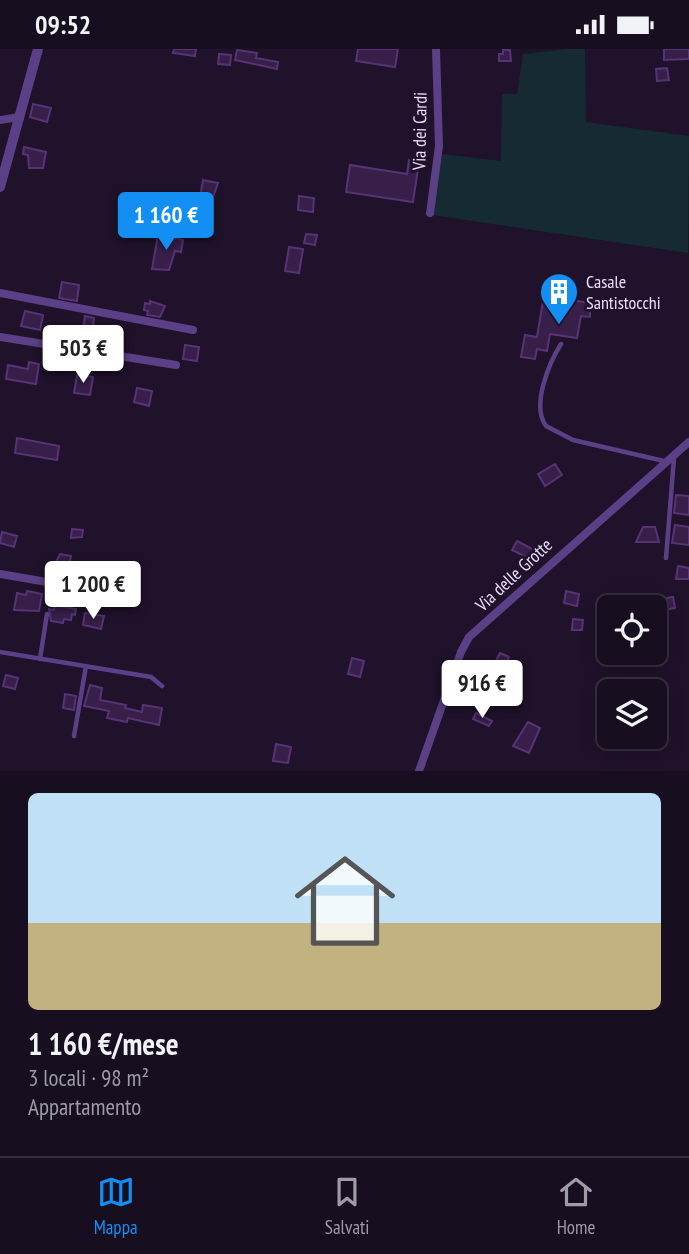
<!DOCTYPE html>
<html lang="it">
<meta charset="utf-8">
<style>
body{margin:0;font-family:"PT Sans Narrow",sans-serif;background:#241c2d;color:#f1f3f6;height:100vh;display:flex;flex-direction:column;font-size:26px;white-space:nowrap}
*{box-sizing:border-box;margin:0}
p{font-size:23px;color:#9e9ca5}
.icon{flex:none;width:38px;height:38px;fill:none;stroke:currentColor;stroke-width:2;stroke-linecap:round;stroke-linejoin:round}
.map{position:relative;height:722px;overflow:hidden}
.sheet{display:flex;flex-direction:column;background:#170e20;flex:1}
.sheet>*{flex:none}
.fabs{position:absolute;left:597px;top:546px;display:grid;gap:14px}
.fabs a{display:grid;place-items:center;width:70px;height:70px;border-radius:10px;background:#170e20;box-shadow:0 4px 18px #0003,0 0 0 2px #362e3e;font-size:35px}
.price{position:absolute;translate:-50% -60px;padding:0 16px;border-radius:7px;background:#fff;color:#222;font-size:23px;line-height:46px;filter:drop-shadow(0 2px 4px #0008)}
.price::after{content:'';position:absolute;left:50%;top:42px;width:21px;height:16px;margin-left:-10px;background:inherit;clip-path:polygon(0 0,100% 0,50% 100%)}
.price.current{background:#138ff4;color:#fff}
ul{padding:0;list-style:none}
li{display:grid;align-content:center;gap:14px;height:371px;padding:0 28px}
li span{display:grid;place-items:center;height:217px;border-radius:10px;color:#555}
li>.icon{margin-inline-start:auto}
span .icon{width:126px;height:126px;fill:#fffc;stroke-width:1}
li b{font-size:30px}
.status{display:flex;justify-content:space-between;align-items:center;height:49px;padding:0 35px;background:#170e20;direction:ltr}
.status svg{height:19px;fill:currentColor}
.menu{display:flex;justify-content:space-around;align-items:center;height:98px;border-top:2px solid #362e3e;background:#170e20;font-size:19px;color:#9e9ca5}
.menu a{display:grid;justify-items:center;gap:4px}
.menu .current{color:#138ff4}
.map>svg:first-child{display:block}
.green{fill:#162a34}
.building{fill:#371f4a;stroke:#573375;stroke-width:2}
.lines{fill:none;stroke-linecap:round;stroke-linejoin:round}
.service{stroke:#5b4087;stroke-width:4.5}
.minor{stroke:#5b4087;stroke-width:8}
.tertiary{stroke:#5b4087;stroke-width:10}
.labels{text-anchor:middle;stroke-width:6;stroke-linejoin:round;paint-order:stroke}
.street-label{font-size:18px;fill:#ecddfd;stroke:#1f122a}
.poi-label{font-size:18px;fill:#ecddfd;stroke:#1f122a;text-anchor:start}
</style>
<div class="status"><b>09:52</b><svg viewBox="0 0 49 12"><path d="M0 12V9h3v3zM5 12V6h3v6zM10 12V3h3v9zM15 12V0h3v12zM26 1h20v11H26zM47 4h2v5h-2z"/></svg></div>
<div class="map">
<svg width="689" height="722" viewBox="0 0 689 722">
<rect width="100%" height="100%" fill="#1f122a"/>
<path class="green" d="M567 0H585L586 73 689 87 688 204 432 166 442 105 501 112 502 45H517L523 5Z"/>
<path class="building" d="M174 0H196L195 7 173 4Z
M358 0H398L395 18 356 12Z
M664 0H689V10L664 11Z
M237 1 257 4 256 9 278 13 277 20 235 11Z
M503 1H510L511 12H499V5H503Z
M219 5 231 6 230 16 218 15Z
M667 19 669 31 657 32 656 20Z
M33 55 51 59 47 73 30 68Z
M24 98 46 103 43 119H29L28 106 23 105Z
M409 111 419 113 413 153 346 143 350 116 407 125Z
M203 131 218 134 212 151 200 148Z
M299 147 314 149 313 163 298 161Z
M306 185 317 186 315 196 304 194Z
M158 186 183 191 181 203 175 202 169 221 152 220Z
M289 198 303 200 299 224 285 222Z
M62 233 79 236 77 252 59 249Z
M544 246 558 248 556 261 569 263 571 251 590 254V268L581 267 577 289 550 285 547 302 537 300 535 310 521 308 525 286 537 288Z
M150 252 165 257 160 268 147 266 148 262 144 261 145 254 150 255Z
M25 262 43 266 40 281 21 277Z
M85 267 94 269 92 288 82 287Z
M185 296 199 298 197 312 183 310Z
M29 313 39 315 36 335 6 330 8 316 28 320Z
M77 326 93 328 90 346 74 344Z
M137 339 152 342 149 357 134 353Z
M17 389 59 397 57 411 15 404Z
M555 415 562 426 545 437 538 425Z
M676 446 689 447V466L674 464Z
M675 476 689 478V496L672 494Z
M643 478H655L659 493H636Z
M72 480 83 481 82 488 71 489Z
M2 483 17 487 14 498 0 494Z
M517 492 534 501 530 510 512 501Z
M60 505 71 507 68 522 53 519Z
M678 517 689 519V530H676Z
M27 542 42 545 39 562 14 561 17 544 26 546Z
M566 542 579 545 577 557 564 554Z
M673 548 675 559 654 563V558H633V555Z
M55 556 76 560 75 566 72 565 71 571 64 570 63 574 51 572 49 560 54 561Z
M85 564 104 567 101 580 83 576Z
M573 570 583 571 582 581H572Z
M500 604 509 608 499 634 487 629Z
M352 609 364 612 360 628 348 625Z
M6 626 18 629 15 640 3 637Z
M90 636 102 639 100 651 126 656 125 659 142 663 143 656 162 659 159 676 128 669 127 673 107 669 109 662 84 657Z
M65 645 76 647 74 661 63 659Z
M476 664 492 672 489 677 473 670Z
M528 673 540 679 529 704 513 697Z
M276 695 291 698 288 714 273 712Z"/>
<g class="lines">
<path class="service" d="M561 295C549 314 531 357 546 377L573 391 664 412
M666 509 674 409
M0 603 151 628 162 637
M40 610 47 565
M74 687 86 617"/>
<path class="minor" d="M0 71 20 68
M430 164 439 97 436 0
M0 244 193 281
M0 288 176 316
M0 525 105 543
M419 722 461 603 469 588 689 393"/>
<path class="tertiary" d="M0 138 38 0"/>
</g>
<defs>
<symbol id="building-pin" viewBox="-11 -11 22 30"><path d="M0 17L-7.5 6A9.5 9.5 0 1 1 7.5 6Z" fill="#138ff4" stroke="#1f122a"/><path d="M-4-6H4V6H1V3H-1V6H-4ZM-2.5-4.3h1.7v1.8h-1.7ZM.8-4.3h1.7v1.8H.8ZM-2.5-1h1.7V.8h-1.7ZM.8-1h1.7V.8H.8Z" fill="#fff"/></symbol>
</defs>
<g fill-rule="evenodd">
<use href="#building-pin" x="537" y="221" width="44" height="60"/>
</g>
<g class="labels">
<g class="street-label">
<text transform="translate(420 82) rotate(-89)" y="6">Via dei Cardi</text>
<text transform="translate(514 526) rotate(-43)" y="6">Via delle Grotte</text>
</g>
<g class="poi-label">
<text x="586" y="239">Casale<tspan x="586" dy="21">Santistocchi</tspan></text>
</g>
</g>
</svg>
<div class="fabs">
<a><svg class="icon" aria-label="locate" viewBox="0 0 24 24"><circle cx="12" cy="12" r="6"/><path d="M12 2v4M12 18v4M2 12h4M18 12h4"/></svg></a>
<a><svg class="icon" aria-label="layers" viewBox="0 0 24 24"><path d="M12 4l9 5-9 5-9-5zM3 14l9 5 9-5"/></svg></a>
</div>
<b class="price current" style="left:166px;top:203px">1 160 €</b>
<b class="price" style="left:83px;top:336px">503 €</b>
<b class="price" style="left:93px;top:572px">1 200 €</b>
<b class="price" style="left:482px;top:671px">916 €</b>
</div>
<section class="sheet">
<ul>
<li><span style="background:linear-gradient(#bfe0f5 60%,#c2b280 0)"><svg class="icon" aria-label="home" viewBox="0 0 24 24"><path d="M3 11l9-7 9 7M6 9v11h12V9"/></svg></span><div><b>1 160 €/mese</b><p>3 locali · 98 m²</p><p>Appartamento</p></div></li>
</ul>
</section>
<nav class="menu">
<a class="current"><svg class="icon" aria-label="map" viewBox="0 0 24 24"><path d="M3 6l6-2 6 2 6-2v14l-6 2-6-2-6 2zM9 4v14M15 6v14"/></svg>Mappa</a>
<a><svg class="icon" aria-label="saved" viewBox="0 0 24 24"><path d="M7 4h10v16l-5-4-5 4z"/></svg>Salvati</a>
<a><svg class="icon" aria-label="home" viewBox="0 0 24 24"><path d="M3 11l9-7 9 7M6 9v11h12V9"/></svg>Home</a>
</nav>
